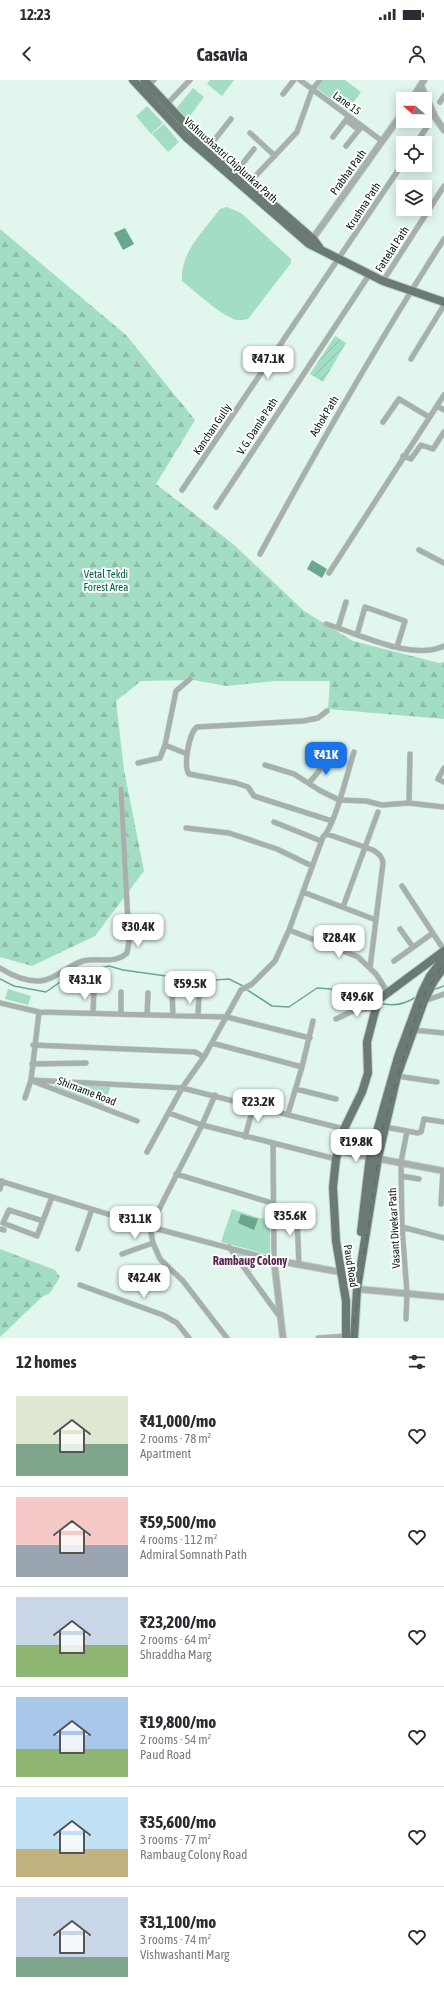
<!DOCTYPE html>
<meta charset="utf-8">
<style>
body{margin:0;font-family:"Asap Condensed",sans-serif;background:#f7f7f7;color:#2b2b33;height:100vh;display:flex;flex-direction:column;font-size:15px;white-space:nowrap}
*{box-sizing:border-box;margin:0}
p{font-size:13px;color:#7c7c81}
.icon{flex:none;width:22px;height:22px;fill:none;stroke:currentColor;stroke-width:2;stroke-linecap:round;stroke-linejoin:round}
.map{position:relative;height:1258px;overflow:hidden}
.drawer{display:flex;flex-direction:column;background:#fff;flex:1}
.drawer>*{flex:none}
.needle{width:26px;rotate:291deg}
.controls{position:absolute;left:396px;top:12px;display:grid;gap:8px}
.controls a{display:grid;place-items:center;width:36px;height:36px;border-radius:0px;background:#fff;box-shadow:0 2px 10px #0003;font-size:20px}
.price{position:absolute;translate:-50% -34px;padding:0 9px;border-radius:8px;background:#fff;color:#222;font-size:13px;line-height:26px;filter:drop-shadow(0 1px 2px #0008)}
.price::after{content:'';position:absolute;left:50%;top:24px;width:12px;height:9px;margin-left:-6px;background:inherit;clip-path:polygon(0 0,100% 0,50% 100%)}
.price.current{background:#1a73e8;color:#fff}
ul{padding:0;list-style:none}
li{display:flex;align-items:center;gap:12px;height:100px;padding:0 16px}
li+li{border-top:1px solid #e1e1e2}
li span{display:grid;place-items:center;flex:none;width:112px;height:80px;border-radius:0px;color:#555}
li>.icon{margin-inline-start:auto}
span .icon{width:48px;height:48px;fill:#fffc;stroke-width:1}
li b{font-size:17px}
h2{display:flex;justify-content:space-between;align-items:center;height:48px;padding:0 16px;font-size:17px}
.status{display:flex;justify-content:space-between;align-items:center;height:28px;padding:0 20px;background:#fff;direction:ltr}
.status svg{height:11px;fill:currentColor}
header{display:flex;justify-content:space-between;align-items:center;height:52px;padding:0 16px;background:#fff;font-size:18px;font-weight:700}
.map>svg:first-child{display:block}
.forest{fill:url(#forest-firs)}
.park{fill:url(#park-tufts)}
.garden{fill:url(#garden-furrows)}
.pitch{fill:#a3ddc4}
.water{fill:#69a88e}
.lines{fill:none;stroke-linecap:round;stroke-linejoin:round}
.stream{stroke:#69a88e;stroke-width:1.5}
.minor-casing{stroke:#bfd2c9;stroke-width:6}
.tertiary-casing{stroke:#bfd2c9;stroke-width:8}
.primary-casing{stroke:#bfd2c9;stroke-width:10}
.minor{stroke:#a7b0ac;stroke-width:5}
.tertiary{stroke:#a7b0ac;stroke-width:6}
.primary{stroke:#6b7b73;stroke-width:8}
.rail{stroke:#616d68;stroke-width:1.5;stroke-dasharray:7 7;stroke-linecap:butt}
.labels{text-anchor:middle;stroke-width:4;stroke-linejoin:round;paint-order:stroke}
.street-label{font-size:11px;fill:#0e1512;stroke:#fbfffd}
.park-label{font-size:11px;fill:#065b42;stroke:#fbfffd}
.neighbourhood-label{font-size:12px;font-weight:bold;fill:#5d2653;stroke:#fbfffd}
</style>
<div class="status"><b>12:23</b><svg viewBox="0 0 49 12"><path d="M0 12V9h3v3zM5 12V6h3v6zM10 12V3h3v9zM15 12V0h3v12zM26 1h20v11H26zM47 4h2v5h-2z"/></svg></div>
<header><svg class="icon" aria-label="back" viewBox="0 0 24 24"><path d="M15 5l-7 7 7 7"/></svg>Casavia<svg class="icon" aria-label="person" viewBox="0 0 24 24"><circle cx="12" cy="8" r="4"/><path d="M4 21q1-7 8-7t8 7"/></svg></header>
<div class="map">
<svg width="444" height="1258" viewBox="0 0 444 1258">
<defs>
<pattern id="forest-firs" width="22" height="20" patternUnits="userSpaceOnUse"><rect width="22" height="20" fill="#a3ddc4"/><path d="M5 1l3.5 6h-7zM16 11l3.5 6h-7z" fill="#8bbda7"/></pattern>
<pattern id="park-tufts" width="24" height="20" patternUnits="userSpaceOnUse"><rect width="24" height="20" fill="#a3ddc4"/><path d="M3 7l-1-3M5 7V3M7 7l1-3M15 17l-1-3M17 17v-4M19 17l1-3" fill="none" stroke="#8bbda7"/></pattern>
<pattern id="garden-furrows" width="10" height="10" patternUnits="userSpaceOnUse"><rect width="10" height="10" fill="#a3ddc4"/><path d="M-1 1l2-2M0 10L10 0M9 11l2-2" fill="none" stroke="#8bbda7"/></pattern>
</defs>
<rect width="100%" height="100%" fill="#e1f6ec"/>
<path class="forest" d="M0 149 126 255 195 340 156 404 233 464 304 531 353 561 439 583 444 582V639L328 629 330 601H275L226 606 194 600 141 601 116 621 124 690 144 791 95 856 32 886 0 877Z
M0 1169 55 1190 60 1197 50 1213 42 1217 0 1257Z"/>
<path class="park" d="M56 1003 111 1006 103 1026 55 1008Z
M233 1170 259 1178 250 1194Z"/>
<path class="garden" d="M335 256 346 263 323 302 310 294Z"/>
<path class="pitch" d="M210 0H234L222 16 207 4Z
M323 0H345L361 12 347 31 317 8Z
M193 8 204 17 187 40 175 30Z
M147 26 163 43 151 54 136 36Z
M164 44 179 62 168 72 152 54Z
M227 127 241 133 291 179V183L248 239C243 240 238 241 233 239 216 231 197 213 182 201 180 172 204 151 220 129Z
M8 909 31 916 28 925 5 919Z
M232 1129 259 1138 270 1139V1175L221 1162Z"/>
<path class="water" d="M125 148 134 164 123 170 114 153Z
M312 480 327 489 322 498 307 489Z
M241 1134 258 1139 254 1150 238 1143Z"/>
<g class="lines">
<path class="stream" d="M0 899 14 906 46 912 70 895 109 886 123 890 202 901 229 899 243 906
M246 909 272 926 289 927 317 908 331 909 340 914 375 922
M433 910 444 906
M380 923C393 927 405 924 416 917"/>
<defs>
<path id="minor" d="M300 0 382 61
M149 5 154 0
M283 14 294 0
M440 22 444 16
M167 24 190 0
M346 40 359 50
M250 53 275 76
M333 57 349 36
M416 63 427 47
M346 66 362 46
M208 68 231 39
M236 92 254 69
M249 103 297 52 312 10 320 0
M383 201 444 106
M411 279 444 225
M437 326 444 330
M383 342 399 319 429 337
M403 376 411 379 421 365 433 369 444 352
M182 410 403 83
M216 427 369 195
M419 470 444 483
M260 474C318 367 378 262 444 159
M329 493 444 315
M346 522 338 548C368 558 414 580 444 566
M326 544 338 548
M357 555 365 527 405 541 397 567
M327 631 318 638 303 641 197 647C189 653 183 686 189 694L236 703 248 707 254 716 332 741
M187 674 165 665 176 611 190 599
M138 683 160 678 165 665
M265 685 294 694 319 710 339 720 366 721 382 725 409 723 444 727
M444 688 438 699 444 702
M309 703 319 691 322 679
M409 723 410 674
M274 742 321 761
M186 748 229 753 277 769 312 786
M327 754 373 770C379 774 382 776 383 783L370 888
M402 806 444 870
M303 812 376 840
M343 827 378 732
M400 849 413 867
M289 850 358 877 376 894 387 911
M394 881 433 853
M0 888C11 895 25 901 38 901 54 901 68 885 83 881 98 877 114 885 127 873L129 862 121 709
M172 912 173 936
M424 921 444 914
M0 923 39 932 227 937 310 958
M93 933 94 910
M121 934V912
M147 935 148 913
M198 936 199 914
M336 939 355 930 375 928
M413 950 444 953
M212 963 302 987 288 1034
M33 965 195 972 204 977
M32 984 86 983
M302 987 313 941
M397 996 437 1002
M31 1000 182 1008 344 1049
M35 1002 137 1041
M296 1009 336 1019
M215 1015 202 1045 150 1147 153 1163 160 1179 183 1201 227 1258
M25 1018 31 1000 39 932
M169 1033 202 1045 336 1079
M385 1047 418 1053 421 1052 424 1039 444 1042
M245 1057 254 1025
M147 1072 182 1008 204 977 241 910 252 904 275 881 289 850 323 757C335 746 348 690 354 672
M176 1094 272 1123
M401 1096 419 1099
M0 1101 150 1147 274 1180 273 1064
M0 1109 2 1101
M441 1124 443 1091
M273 1138 297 1137 299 1185
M43 1141 9 1130 3 1143 37 1156 52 1117
M402 1147 444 1158
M0 1149 4 1150
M229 1167 280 1237
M78 1169 92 1129
M122 1174 153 1163
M80 1205 163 1235 177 1243 189 1258
M406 1239 407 1213 402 1147 401 1082 407 1051
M318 1258 347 1256"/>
<path id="tertiary" d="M421 6 435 37 444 50
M412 19 424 0
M311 161 403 32
M338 1071 444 1091
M357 1209 444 1217
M283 1258 274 1180 340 1192"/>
<path id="primary" d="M133 0 187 58 309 164 383 201 444 222
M144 0 205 65 313 159 319 167
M361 1152 370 1076 398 977 422 912 430 896 444 878
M346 1258V1221L336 1161 333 1107 336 1079 344 1049 362 1012 368 993 367 962 378 920 444 871
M354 1258 357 1209 378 1078 397 996 424 921 434 901 444 887"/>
</defs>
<use href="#minor" class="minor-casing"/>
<use href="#tertiary" class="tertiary-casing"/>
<use href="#primary" class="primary-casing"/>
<use href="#minor" class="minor"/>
<use href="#tertiary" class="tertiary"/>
<use href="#primary" class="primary"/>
<path class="rail" d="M352 1258 382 1052 414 942 422 919 444 883"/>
</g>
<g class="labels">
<g class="street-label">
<text transform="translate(347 23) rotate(36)" y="4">Lane 15</text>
<text transform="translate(231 80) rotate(42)" y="4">Vishnushastri Chiplunkar Path</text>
<text transform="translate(348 92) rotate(-54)" y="4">Prabhat Path</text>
<text transform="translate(363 126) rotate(-57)" y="4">Krushna Path</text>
<text transform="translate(392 169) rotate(-57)" y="4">Fattelal Path</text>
<text transform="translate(324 336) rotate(-59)" y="4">Ashok Path</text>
<text transform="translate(257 346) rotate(-57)" y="4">V. G. Damle Path</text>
<text transform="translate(212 349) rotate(-56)" y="4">Kanchan Gully</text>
<text transform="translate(87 1011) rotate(21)" y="4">Shirname Road</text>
<text transform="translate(394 1148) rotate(-93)" y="4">Vasant Divekar Path</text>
<text transform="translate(351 1186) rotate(81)" y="4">Paud Road</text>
</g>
<g class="park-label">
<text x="106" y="498">Vetal Tekdi<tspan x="106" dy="13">Forest Area</tspan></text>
</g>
<g class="neighbourhood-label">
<text x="250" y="1185">Rambaug Colony</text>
</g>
</g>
</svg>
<div class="controls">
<a><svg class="needle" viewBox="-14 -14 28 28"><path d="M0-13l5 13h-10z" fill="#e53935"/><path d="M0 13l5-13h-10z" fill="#7c7c81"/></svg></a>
<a><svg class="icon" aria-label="locate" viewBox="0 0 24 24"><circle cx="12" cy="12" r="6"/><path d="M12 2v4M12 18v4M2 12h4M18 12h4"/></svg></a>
<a><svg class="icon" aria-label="layers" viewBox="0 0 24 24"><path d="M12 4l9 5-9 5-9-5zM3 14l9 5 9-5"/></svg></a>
</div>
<b class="price" style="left:268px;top:300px">₹47.1K</b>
<b class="price current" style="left:326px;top:696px">₹41K</b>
<b class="price" style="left:138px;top:868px">₹30.4K</b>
<b class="price" style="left:339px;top:879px">₹28.4K</b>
<b class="price" style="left:85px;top:921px">₹43.1K</b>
<b class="price" style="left:190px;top:925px">₹59.5K</b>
<b class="price" style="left:357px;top:938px">₹49.6K</b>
<b class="price" style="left:258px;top:1043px">₹23.2K</b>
<b class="price" style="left:356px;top:1083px">₹19.8K</b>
<b class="price" style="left:290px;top:1157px">₹35.6K</b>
<b class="price" style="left:135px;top:1160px">₹31.1K</b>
<b class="price" style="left:144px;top:1219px">₹42.4K</b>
</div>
<section class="drawer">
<h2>12 homes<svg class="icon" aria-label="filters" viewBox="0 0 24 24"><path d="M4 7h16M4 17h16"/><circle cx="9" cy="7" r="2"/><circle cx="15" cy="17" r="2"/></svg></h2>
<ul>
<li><span style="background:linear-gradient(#dfe7d0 60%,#7fa58c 0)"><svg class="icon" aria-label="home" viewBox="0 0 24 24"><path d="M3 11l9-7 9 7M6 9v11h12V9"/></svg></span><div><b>₹41,000/mo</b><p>2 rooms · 78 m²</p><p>Apartment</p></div><svg class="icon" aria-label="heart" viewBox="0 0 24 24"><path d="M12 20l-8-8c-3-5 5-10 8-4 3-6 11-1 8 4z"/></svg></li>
<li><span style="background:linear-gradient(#f6c9c9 60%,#9aa5b1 0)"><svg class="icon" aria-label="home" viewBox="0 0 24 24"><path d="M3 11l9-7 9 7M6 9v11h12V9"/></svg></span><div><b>₹59,500/mo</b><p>4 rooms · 112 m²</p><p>Admiral Somnath Path</p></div><svg class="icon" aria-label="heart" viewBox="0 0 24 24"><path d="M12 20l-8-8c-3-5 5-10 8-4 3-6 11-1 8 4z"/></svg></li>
<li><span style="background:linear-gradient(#c9d6e8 60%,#8fb573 0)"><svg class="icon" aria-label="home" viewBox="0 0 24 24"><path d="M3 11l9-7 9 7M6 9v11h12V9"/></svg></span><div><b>₹23,200/mo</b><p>2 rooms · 64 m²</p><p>Shraddha Marg</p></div><svg class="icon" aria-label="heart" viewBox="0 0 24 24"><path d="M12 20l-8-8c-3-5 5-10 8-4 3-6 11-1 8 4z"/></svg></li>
<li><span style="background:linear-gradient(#a9c7e8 65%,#8fb573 0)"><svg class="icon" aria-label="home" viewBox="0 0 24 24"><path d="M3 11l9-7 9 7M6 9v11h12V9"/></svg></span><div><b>₹19,800/mo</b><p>2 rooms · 54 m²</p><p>Paud Road</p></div><svg class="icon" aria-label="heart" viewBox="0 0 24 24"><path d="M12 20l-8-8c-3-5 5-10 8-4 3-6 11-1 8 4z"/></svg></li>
<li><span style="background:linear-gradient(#bfe0f5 65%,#c2b280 0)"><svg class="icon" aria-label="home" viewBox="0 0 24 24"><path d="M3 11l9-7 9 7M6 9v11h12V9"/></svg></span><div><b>₹35,600/mo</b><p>3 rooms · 77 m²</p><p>Rambaug Colony Road</p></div><svg class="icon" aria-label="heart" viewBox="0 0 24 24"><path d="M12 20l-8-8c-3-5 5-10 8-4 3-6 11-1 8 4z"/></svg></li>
<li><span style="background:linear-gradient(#c9d6e8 75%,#7fa58c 0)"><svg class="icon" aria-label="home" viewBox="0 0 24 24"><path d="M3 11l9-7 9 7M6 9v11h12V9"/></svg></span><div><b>₹31,100/mo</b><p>3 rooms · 74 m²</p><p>Vishwashanti Marg</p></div><svg class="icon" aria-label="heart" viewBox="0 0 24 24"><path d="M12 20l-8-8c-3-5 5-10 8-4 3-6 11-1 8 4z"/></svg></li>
</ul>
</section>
